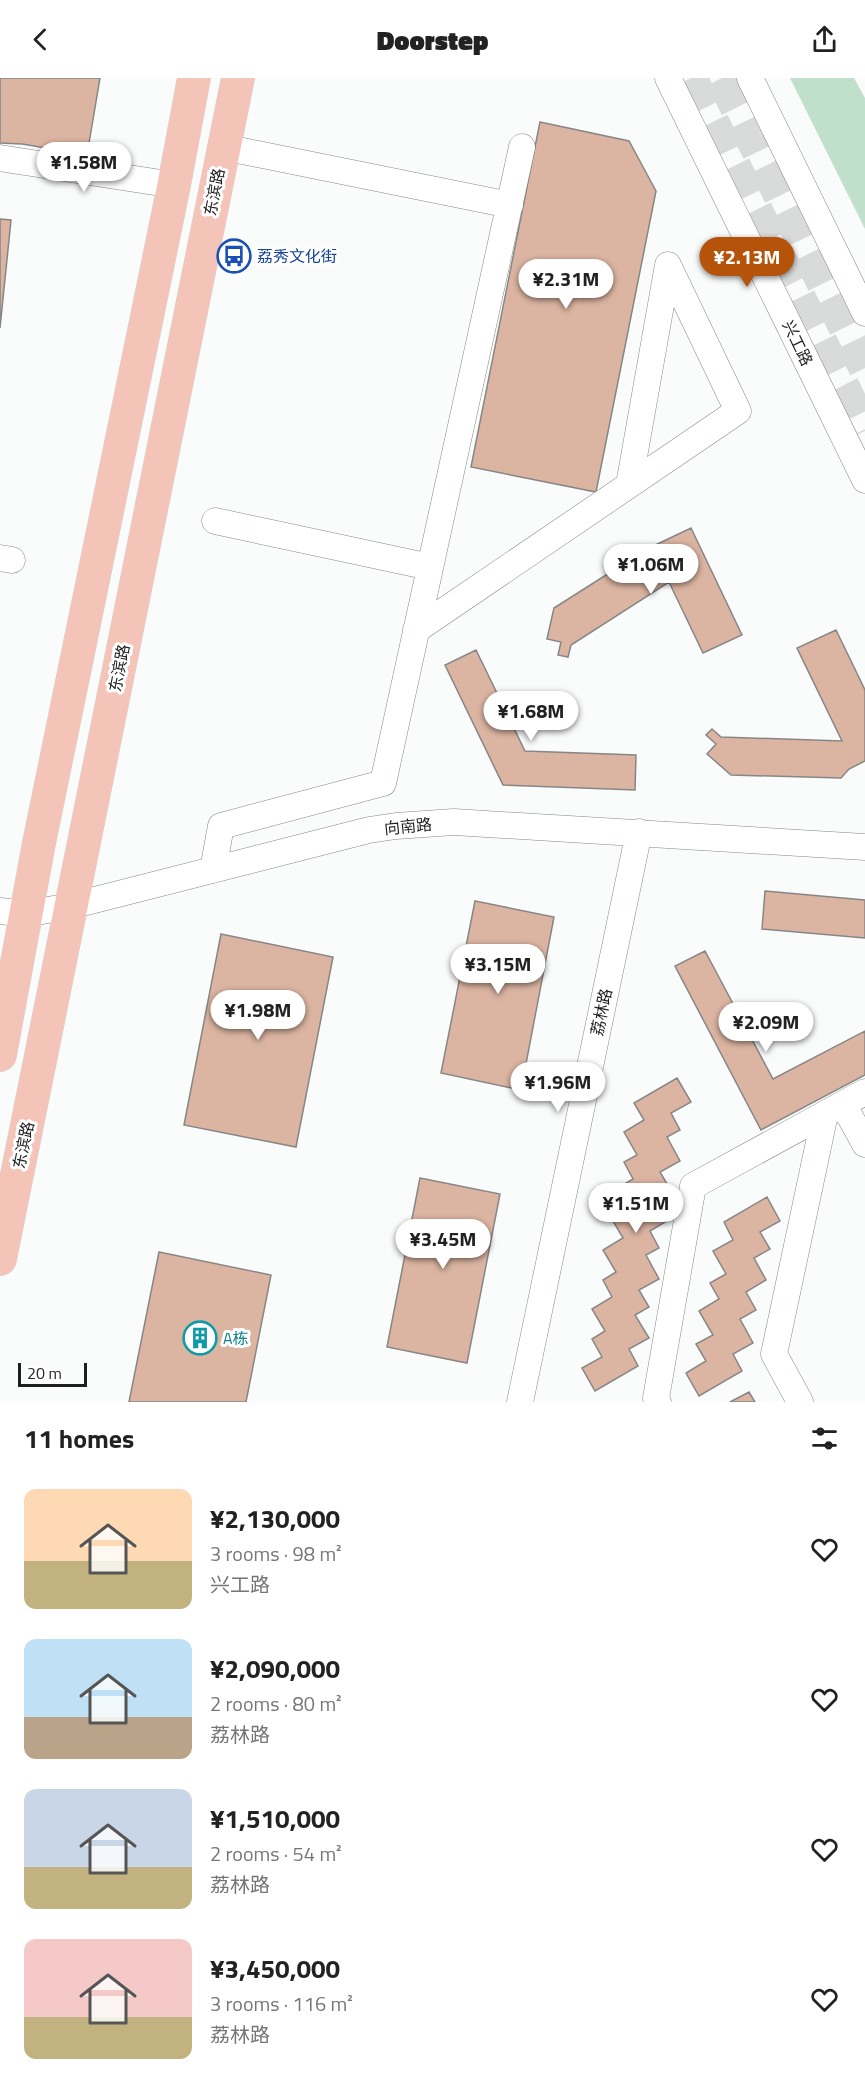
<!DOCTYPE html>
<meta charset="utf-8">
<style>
body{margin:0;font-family:"Titillium Web","Noto Sans SC",sans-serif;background:#f6f6f6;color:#222;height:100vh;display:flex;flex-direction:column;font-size:22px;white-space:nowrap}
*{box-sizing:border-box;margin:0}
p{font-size:20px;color:#767676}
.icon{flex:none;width:33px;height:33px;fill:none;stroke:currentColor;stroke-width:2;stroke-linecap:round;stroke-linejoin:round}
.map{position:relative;height:1324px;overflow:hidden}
.side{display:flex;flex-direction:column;background:#fff;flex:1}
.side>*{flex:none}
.scale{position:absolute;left:18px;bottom:15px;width:69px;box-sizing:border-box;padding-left:6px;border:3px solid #1f1f1f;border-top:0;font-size:16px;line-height:21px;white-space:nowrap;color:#1f1f1f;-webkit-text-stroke:4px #fff;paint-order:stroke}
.price{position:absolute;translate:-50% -51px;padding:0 14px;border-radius:21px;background:#fff;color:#222;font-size:20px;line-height:39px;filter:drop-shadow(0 2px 3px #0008)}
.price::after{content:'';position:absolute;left:50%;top:36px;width:18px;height:14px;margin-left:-9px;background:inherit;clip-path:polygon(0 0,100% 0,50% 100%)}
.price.current{background:#b45309;color:#fff}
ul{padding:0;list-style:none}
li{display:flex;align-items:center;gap:18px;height:150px;padding:0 24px}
li span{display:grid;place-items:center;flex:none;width:168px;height:120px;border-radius:12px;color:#555}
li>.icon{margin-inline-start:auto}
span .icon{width:72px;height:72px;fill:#fffc;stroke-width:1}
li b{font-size:26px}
h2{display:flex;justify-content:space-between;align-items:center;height:72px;padding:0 24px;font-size:26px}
header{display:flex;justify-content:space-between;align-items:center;height:78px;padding:0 24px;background:#fff;font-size:27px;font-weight:800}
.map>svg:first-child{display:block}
.green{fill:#c0e0cc}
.building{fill:#dcb5a2;stroke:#878686;stroke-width:1.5}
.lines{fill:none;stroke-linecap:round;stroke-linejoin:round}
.highway-tunnel{stroke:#d9dada;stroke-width:33;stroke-dasharray:33 16;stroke-linecap:butt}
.minor-casing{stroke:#868787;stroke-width:27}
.major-casing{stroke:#d7d7d7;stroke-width:34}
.minor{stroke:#fff;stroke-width:26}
.major{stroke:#f5c4b9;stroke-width:33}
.labels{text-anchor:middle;stroke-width:6;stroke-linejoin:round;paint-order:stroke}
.street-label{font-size:16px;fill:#1f1f1f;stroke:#fff}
.transit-label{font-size:16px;fill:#164399;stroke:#fff;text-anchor:start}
.culture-label{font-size:16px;fill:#0d838f;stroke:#fff;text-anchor:start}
</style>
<header><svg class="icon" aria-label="back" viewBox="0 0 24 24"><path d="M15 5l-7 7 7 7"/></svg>Doorstep<svg class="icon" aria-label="share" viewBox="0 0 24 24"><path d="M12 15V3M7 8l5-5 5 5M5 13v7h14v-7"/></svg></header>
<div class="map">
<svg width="865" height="1324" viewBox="0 0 865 1324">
<rect width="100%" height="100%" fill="#fafbfb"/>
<path class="green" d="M790 0H854L865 20V151Z"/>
<path class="building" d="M0 0H100L87 77 22 66 0 65Z
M540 44 629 63 656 113 596 414 471 389Z
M0 141 11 142 0 250Z
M691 450 742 557 703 575 669 504 571 567 568 579 558 577 561 564 547 561 554 530 647 471Z
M836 552 865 612V683L849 691 841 700 731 697 707 676 716 666 706 657 712 651 721 659 842 663 797 570Z
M476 572 525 673 636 677 635 712 503 707 445 587Z
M765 813 865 822V860L762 851Z
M475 823 554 839 521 1012 441 995Z
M221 856 333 879 296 1069 184 1047Z
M705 873 773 1001 865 953V997L761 1052 675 888Z
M677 1000 691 1024 671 1035 680 1052 667 1059 680 1083 660 1094 670 1111 657 1118 670 1141 650 1153 659 1170 646 1177 659 1201 639 1212 649 1229 635 1237 649 1260 629 1271 638 1288 595 1313 582 1290 602 1279 592 1261 605 1253 592 1231 612 1219 603 1202 616 1194 603 1172 623 1160 613 1143 626 1136 613 1113 633 1101 624 1084 637 1077 624 1054 644 1042 634 1025Z
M420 1100 500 1116 467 1285 387 1269Z
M767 1119 780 1143 760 1154 770 1171 754 1180 766 1202 746 1214 756 1232 740 1241 753 1265 733 1276 742 1293 699 1318 686 1295 706 1283 696 1266 713 1257 699 1233 719 1221 710 1205 726 1196 713 1173 733 1162 724 1144Z
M159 1174 271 1197 246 1324H129Z
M749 1314 755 1324H730Z"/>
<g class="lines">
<path class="highway-tunnel" d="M691 0 865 353
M722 0 865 290"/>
<defs>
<path id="minor" d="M668 0 865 402
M750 0 865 235
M223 69 510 127
M0 80 174 107
M215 443 430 489
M0 480 12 482
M416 552 738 333 668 187 629 407
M213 792 221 748 383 705 522 69
M0 833 25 836 71 828 369 752 396 748 454 744 865 769
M843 1026 865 1066
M520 1324 639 754
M658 1324 656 1320 693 1108 865 1014
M800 1324 774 1276 825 1036"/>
<path id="major" d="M0 977 39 765 174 107 194 0
M0 1181 238 0"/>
</defs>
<use href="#minor" class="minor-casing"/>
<use href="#major" class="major-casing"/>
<use href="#minor" class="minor"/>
<use href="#major" class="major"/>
</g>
<defs>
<symbol id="bus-ring" viewBox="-11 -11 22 22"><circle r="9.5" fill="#fff" stroke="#1a4fb4" stroke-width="1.5"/><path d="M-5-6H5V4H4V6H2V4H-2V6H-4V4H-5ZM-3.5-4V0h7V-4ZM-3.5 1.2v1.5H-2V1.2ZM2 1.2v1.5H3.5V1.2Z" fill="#1a4fb4"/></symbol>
<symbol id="building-ring" viewBox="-11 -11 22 22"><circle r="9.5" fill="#fff" stroke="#0f9aa8" stroke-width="1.5"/><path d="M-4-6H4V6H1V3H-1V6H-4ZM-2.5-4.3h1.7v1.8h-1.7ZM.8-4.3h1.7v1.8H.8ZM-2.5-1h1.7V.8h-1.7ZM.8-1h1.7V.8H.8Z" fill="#0f9aa8"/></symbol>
</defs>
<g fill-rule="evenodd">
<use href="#bus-ring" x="215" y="159" width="38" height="38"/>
<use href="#building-ring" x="181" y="1241" width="38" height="38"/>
</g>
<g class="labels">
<g class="street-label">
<text transform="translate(214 114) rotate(-79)" y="6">东滨路</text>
<text transform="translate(798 265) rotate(64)" y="6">兴工路</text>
<text transform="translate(119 590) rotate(-79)" y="6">东滨路</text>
<text transform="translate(408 748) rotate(-6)" y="6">向南路</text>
<text transform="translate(601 934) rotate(-78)" y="6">荔林路</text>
<text transform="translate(23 1067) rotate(-78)" y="6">东滨路</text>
</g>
<g class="transit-label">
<text x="257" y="184">荔秀文化街</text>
</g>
<g class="culture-label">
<text x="223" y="1266">A栋</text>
</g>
</g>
</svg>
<div class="scale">20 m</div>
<b class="price" style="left:84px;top:115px">¥1.58M</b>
<b class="price current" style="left:747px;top:210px">¥2.13M</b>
<b class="price" style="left:566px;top:232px">¥2.31M</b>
<b class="price" style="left:651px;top:517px">¥1.06M</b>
<b class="price" style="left:531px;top:664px">¥1.68M</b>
<b class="price" style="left:498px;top:917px">¥3.15M</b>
<b class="price" style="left:258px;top:963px">¥1.98M</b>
<b class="price" style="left:766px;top:975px">¥2.09M</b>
<b class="price" style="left:558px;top:1035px">¥1.96M</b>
<b class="price" style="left:636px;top:1156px">¥1.51M</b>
<b class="price" style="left:443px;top:1192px">¥3.45M</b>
</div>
<section class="side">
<h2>11 homes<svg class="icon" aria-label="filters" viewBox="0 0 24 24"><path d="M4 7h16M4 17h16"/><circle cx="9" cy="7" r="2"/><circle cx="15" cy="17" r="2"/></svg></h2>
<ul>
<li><span style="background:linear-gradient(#ffd9b3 60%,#c2b280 0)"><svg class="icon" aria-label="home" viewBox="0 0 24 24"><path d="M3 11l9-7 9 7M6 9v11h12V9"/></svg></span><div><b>¥2,130,000</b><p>3 rooms · 98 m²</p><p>兴工路</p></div><svg class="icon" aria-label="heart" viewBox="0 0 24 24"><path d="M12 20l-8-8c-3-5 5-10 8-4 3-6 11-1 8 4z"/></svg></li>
<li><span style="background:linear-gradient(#bfe0f5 65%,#b9a48a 0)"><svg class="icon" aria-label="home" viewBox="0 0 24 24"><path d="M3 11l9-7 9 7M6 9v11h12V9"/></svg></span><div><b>¥2,090,000</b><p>2 rooms · 80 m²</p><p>荔林路</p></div><svg class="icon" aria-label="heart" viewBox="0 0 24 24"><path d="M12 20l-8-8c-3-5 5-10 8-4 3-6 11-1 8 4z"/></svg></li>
<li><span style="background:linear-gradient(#c9d6e8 65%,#c2b280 0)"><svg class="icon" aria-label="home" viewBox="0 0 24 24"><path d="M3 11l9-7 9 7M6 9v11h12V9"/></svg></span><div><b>¥1,510,000</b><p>2 rooms · 54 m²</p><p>荔林路</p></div><svg class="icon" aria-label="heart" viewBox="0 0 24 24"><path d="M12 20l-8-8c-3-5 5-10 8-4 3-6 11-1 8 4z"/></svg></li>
<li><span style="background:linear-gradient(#f6c9c9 65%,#c2b280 0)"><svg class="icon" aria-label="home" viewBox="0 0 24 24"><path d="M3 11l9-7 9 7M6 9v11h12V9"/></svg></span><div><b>¥3,450,000</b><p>3 rooms · 116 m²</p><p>荔林路</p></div><svg class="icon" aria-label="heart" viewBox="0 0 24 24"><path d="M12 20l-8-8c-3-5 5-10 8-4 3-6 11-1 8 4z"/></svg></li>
</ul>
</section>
